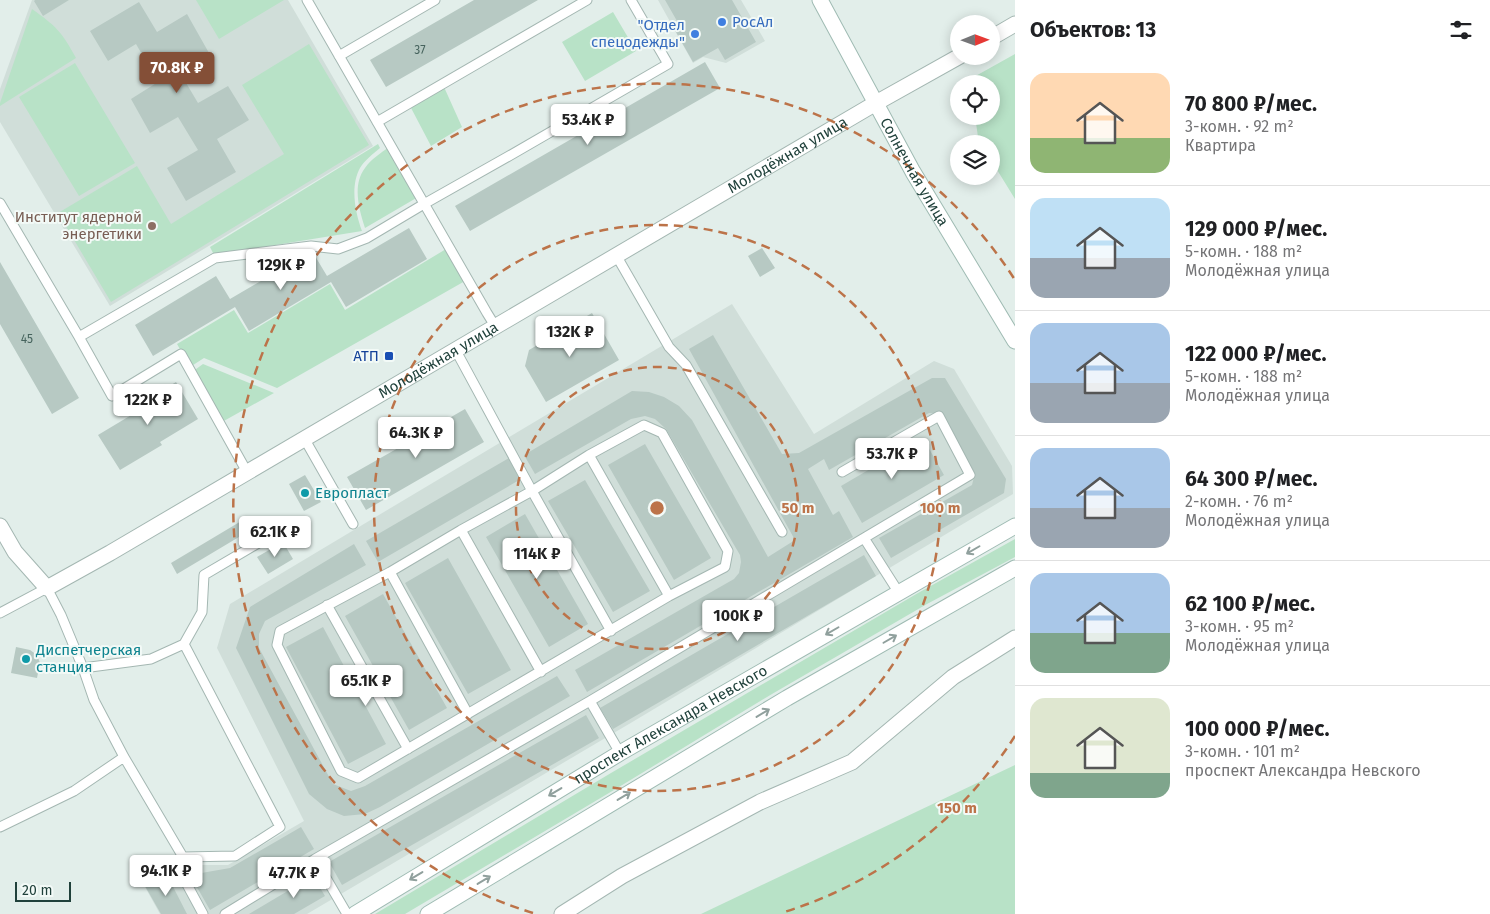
<!DOCTYPE html>
<html lang="ru">
<meta charset="utf-8">
<style>
body{margin:0;font-family:"Fira Sans",sans-serif;background:#f2f2f2;color:#202124;height:100vh;display:flex;flex-direction:column;font-size:19px;white-space:nowrap}
*{box-sizing:border-box;margin:0}
p{font-size:16px;color:#757577}
.icon{flex:none;width:28px;height:28px;fill:none;stroke:currentColor;stroke-width:2;stroke-linecap:round;stroke-linejoin:round}
.map{position:relative;flex:1;overflow:hidden}
.sheet{display:flex;flex-direction:column;background:#fff;width:475px}
.sheet>*{flex:none}
.needle{width:32px;rotate:89deg}
.fabs{position:absolute;left:950px;top:15px;display:grid;gap:10px}
.fabs a{display:grid;place-items:center;width:50px;height:50px;border-radius:50%;background:#fff;box-shadow:0 2px 12px #0003;font-size:25px}
.scale{position:absolute;left:15px;bottom:12px;width:56px;box-sizing:border-box;padding-left:5px;border:2px solid #20413b;border-top:0;font-size:14px;line-height:18px;white-space:nowrap;color:#20413b;-webkit-text-stroke:4px #f3faf7;paint-order:stroke}
.price{position:absolute;translate:-50% -42px;padding:0 11px;border-radius:5px;background:#fff;color:#222;font-size:16px;line-height:32px;filter:drop-shadow(0 1px 2px #0008)}
.price::after{content:'';position:absolute;left:50%;top:30px;width:15px;height:11px;margin-left:-8px;background:inherit;clip-path:polygon(0 0,100% 0,50% 100%)}
.price.on{background:#844f37;color:#fff}
ul{padding:0;list-style:none}
li{display:flex;align-items:center;gap:15px;height:125px;padding:0 15px}
li+li{border-top:1px solid #e0e0e0}
li span{display:grid;place-items:center;flex:none;width:140px;height:100px;border-radius:15px;color:#555}
li>.icon{margin-inline-start:auto}
span .icon{width:60px;height:60px;fill:#fffc;stroke-width:1}
li b{font-size:21px}
h2{display:flex;justify-content:space-between;align-items:center;height:60px;padding:0 15px;font-size:21px}
main{display:flex;flex:1;min-height:0}
.map>svg:first-child{display:block}
.built{fill:#d0ded9}
.green{fill:#b8e2c7}
.building{fill:#b7c9c3}
.lines{fill:none;stroke-linecap:round;stroke-linejoin:round}
.lane-casing{stroke:#a4b7b2;stroke-width:11}
.street-casing{stroke:#a4b7b2;stroke-width:17}
.secondary-casing{stroke:#9fbbb3;stroke-width:17}
.lane{stroke:#fff;stroke-width:9}
.street{stroke:#fff;stroke-width:15}
.secondary{stroke:#fff;stroke-width:15}
.oneway{stroke:#90a09d}
.ring{fill:none;stroke:#bc7349;stroke-width:2.5;stroke-dasharray:9 6}
.shop-dot{fill:#3f7fe0;stroke:#f3faf7;stroke-width:2}
.education-dot{fill:#8d6e63;stroke:#f3faf7;stroke-width:2}
.transit-dot{fill:#1a4fb4;stroke:#f3faf7;stroke-width:2}
.culture-dot{fill:#0f9aa8;stroke:#f3faf7;stroke-width:2}
.labels{text-anchor:middle;stroke-width:4;stroke-linejoin:round;paint-order:stroke}
.number-label{font-size:12px;fill:#46635d}
.shop-label{font-size:15px;fill:#366cbe;stroke:#f3faf7;text-anchor:start}
.street-label{font-size:15px;fill:#20413b;stroke:#f3faf7}
.education-label{font-size:15px;fill:#785e54;stroke:#f3faf7;text-anchor:end}
.transit-label{font-size:15px;fill:#164399;stroke:#f3faf7;text-anchor:end}
.culture-label{font-size:15px;fill:#0d838f;stroke:#f3faf7;text-anchor:start}
.centre{fill:#bc7349;stroke:#f3faf7;stroke-width:2.5}
.ring-label{font-size:15px;text-anchor:middle;font-weight:bold;fill:#bc7349;stroke:#f3faf7;stroke-width:4;stroke-linejoin:round;paint-order:stroke}
</style>
<main>
<div class="map">
<svg width="1015" height="914" viewBox="0 0 1015 914">
<rect width="100%" height="100%" fill="#e2eeea"/>
<path class="built" d="M32 0H288L373 146 110 306 0 122V89Z
M658 0H741L765 41 726 63 703 57 693 63Z
M732 304 814 434 934 361 954 369 1012 466 1013 494 629 724 307 914H160L140 878 166 865H228L304 821 217 648 230 604Z"/>
<path class="green" d="M196 0H284L219 39Z
M32 9C56 26 62 32 76 58L0 106V103Z
M613 12 636 51 585 81 562 42Z
M309 44 369 145 111 302 58 213 137 166 171 224 284 154 242 85Z
M1015 54V199L991 160V144H982L978 137 975 116H991V84H972V78Z
M75 63 135 163 79 196 19 97Z
M444 87 462 127 431 146 410 106Z
M378 144 380 148C373 154 365 160 360 168 350 186 355 212 362 231L214 255 210 247Z
M389 147 418 197 365 228C359 209 352 185 365 168 371 159 381 153 389 147Z
M446 249 465 281 277 388 204 358 190 367 177 344 234 310 248 333 330 284 345 310Z
M203 364 274 393 222 422 192 372Z
M1015 539V557L927 604 772 694 614 790 405 914H375L611 773 918 593Z
M1015 765V914H701Z"/>
<path class="building" d="M35 0H69L43 16 34 1Z
M474 0H538L386 87 370 60Z
M665 0H732L756 42 725 60 718 48 693 62 672 25 677 21Z
M139 2 157 32 187 14 209 53 179 71 198 103 228 86 249 120 217 139 236 172 186 201 167 168 198 150 178 117 150 133 131 99 158 82 136 44 108 61 90 31Z
M705 62 720 88 470 231 455 206Z
M409 228 427 259 346 307 331 282 249 331 235 307 153 356 135 325 216 276 230 299 312 251 327 276Z
M762 248 775 268 760 277 748 256Z
M0 262 79 398 52 414 0 324Z
M592 313 619 360 546 402 525 366 529 350Z
M713 335 782 454 799 453 932 378H945L1006 479 1004 493 891 558 879 538 972 485 974 477 941 414 929 413 829 470 824 459 808 469 833 515 839 511 853 537 587 692 575 670 734 579 739 573 741 562 740 555 666 429 655 419 645 416 631 419 535 474 524 455 632 391 649 392 664 397 679 406 692 420 768 557 795 540 689 349Z
M176 382 198 419 160 442 162 445 120 470 98 435 133 414 130 410Z
M465 409 484 442 366 510 347 477 414 439 413 432 426 424 432 428Z
M923 438 944 475 862 523 841 486Z
M645 444 711 558 674 580 608 465Z
M509 458 521 479 378 562 366 541Z
M305 475 321 502 304 511 289 484Z
M585 480 650 591 613 612 548 501Z
M525 514 588 624 549 647 486 537Z
M243 520 249 531 177 574 171 563Z
M283 542 293 559 268 574 257 557Z
M354 544 366 565 265 621 259 634V648L333 784 351 791 365 786 557 676 570 696 380 807 365 814 344 816 327 809 309 794 236 648 250 607Z
M864 555 876 576 613 729 600 708Z
M448 558 511 670 468 694 405 583Z
M383 594 447 708 409 730 345 616Z
M323 627 386 744 348 764 286 647Z
M16 647 30 650 37 655 40 663 37 678 11 673Z
M586 715 599 738 342 885 329 862Z
M301 827 314 849 210 910 190 875 230 868Z
M167 875 187 914H161L145 886Z
M313 876 325 896 294 914H249Z"/>
<g class="lines">
<defs>
<path id="lane" d="M307 0 487 313 495 326
M339 56 435 0
M377 122 587 0
M0 203 79 337 215 258 311 246 338 249 367 238 424 204 509 156 668 64 631 0
M616 255 669 347 686 365 782 532
M79 337 112 396 181 354 247 472
M455 349 532 491 461 530 390 572 280 631 277 645 341 771 358 778 669 596 725 567 728 551 662 433 644 425 589 455 532 491 611 631
M304 438 353 524
M589 455 669 596
M461 530 541 672
M864 538 899 593
M390 572 468 714
M327 605 408 749
M0 613 47 588 61 615 83 668 94 700 124 757 183 857 235 856 280 827 184 644 151 659 83 668
M184 644 202 612 204 575 294 522
M590 701 620 753
M0 827 74 791 124 757
M315 859 347 914
M183 877 203 914
M225 914 315 859 590 701 970 475 939 416 842 472"/>
<g id="street">
<path d="M991 38 1015 24"/>
<path id="s1" d="M0 526 15 552 47 588 110 553 876 103 960 56"/>
<path d="M562 914 622 876 760 802 852 762 953 677 1015 638"/>
</g>
<g id="secondary">
<path id="s2" d="M820 0 913 172 1015 341"/>
<path id="s3" d="M355 914 620 753 1015 526"/>
<path d="M428 914 787 698 1015 568"/>
</g>
</defs>
<use href="#lane" class="lane-casing"/>
<use href="#street" class="street-casing"/>
<use href="#secondary" class="secondary-casing"/>
<use href="#lane" class="lane"/>
<use href="#street" class="street"/>
<use href="#secondary" class="secondary"/>
</g>
<defs><path id="oneway-shaft" d="M-6 0H5M1.5-3L5.5 0L1.5 3" fill="none" stroke-width="1.6" stroke-linecap="round" stroke-linejoin="round" transform="scale(1.25)"/></defs>
<g class="oneway">
<use href="#oneway-shaft" transform="translate(973 550) rotate(150)"/>
<use href="#oneway-shaft" transform="translate(832 631) rotate(150)"/>
<use href="#oneway-shaft" transform="translate(890 639) rotate(-30)"/>
<use href="#oneway-shaft" transform="translate(763 713) rotate(-31)"/>
<use href="#oneway-shaft" transform="translate(555 792) rotate(149)"/>
<use href="#oneway-shaft" transform="translate(624 796) rotate(-31)"/>
<use href="#oneway-shaft" transform="translate(416 876) rotate(149)"/>
<use href="#oneway-shaft" transform="translate(484 880) rotate(-31)"/>
</g>
<g class="ring">
<circle cx="657" cy="508" r="141"/>
<circle cx="657" cy="508" r="283"/>
<path d="M1015 736A424 424 0 0 1 781 913M533 913A424 424 0 1 1 1015 280"/>
</g>
<g class="shop-dot">
<circle cx="722" cy="22" r="5"/>
<circle cx="695" cy="34" r="5"/>
</g>
<circle class="education-dot" cx="152" cy="226" r="5"/>
<rect class="transit-dot" x="384" y="351" width="10" height="10" rx="2.5"/>
<g class="culture-dot">
<circle cx="305" cy="493" r="5"/>
<circle cx="26" cy="659" r="5"/>
</g>
<g class="labels">
<g class="number-label">
<text x="420" y="54">37</text>
<text x="27" y="343">45</text>
</g>
<g class="shop-label">
<text x="732" y="27">РосАл</text>
<text x="685" y="30" text-anchor="end">"Отдел<tspan x="685" dy="17">спецодежды"</tspan></text>
</g>
<g class="street-label">
<text dy="5" stroke="none"><textPath href="#s1" startOffset="936">Молодёжная улица</textPath></text>
<text dy="5" stroke="none"><textPath href="#s2" startOffset="196">Солнечная улица</textPath></text>
<text dy="5" stroke="none"><textPath href="#s1" startOffset="531">Молодёжная улица</textPath></text>
<text dy="5" stroke="none"><textPath href="#s3" startOffset="368">проспект Александра Невского</textPath></text>
</g>
<g class="education-label">
<text x="142" y="222">Институт ядерной<tspan x="142" dy="17">энергетики</tspan></text>
</g>
<g class="transit-label">
<text x="379" y="361">АТП</text>
</g>
<g class="culture-label">
<text x="315" y="498">Европласт</text>
<text x="36" y="655">Диспетчерская<tspan x="36" dy="17">станция</tspan></text>
</g>
</g>
<circle cx="657" cy="508" r="8" class="centre"/>
<g class="ring-label">
<text x="798" y="513">50 m</text>
<text x="940" y="513">100 m</text>
<text x="957" y="813">150 m</text>
</g>
</svg>
<div class="fabs">
<a><svg class="needle" viewBox="-14 -14 28 28"><path d="M0-13l5 13h-10z" fill="#e53935"/><path d="M0 13l5-13h-10z" fill="#757577"/></svg></a>
<a><svg class="icon" aria-label="locate" viewBox="0 0 24 24"><circle cx="12" cy="12" r="6"/><path d="M12 2v4M12 18v4M2 12h4M18 12h4"/></svg></a>
<a><svg class="icon" aria-label="layers" viewBox="0 0 24 24"><path d="M12 4l9 5-9 5-9-5zM3 14l9 5 9-5"/></svg></a>
</div>
<div class="scale">20 m</div>
<b class="price on" style="left:177px;top:94px">70.8K ₽</b>
<b class="price" style="left:588px;top:146px">53.4K ₽</b>
<b class="price" style="left:281px;top:291px">129K ₽</b>
<b class="price" style="left:570px;top:358px">132K ₽</b>
<b class="price" style="left:148px;top:426px">122K ₽</b>
<b class="price" style="left:416px;top:459px">64.3K ₽</b>
<b class="price" style="left:892px;top:480px">53.7K ₽</b>
<b class="price" style="left:275px;top:558px">62.1K ₽</b>
<b class="price" style="left:537px;top:580px">114K ₽</b>
<b class="price" style="left:738px;top:642px">100K ₽</b>
<b class="price" style="left:366px;top:707px">65.1K ₽</b>
<b class="price" style="left:166px;top:897px">94.1K ₽</b>
<b class="price" style="left:294px;top:899px">47.7K ₽</b>
</div>
<section class="sheet">
<h2>Объектов: 13<svg class="icon" aria-label="filters" viewBox="0 0 24 24"><path d="M4 7h16M4 17h16"/><circle cx="9" cy="7" r="2"/><circle cx="15" cy="17" r="2"/></svg></h2>
<ul>
<li><span style="background:linear-gradient(#ffd9b3 65%,#8fb573 0)"><svg class="icon" aria-label="home" viewBox="0 0 24 24"><path d="M3 11l9-7 9 7M6 9v11h12V9"/></svg></span><div><b>70 800 ₽/мес.</b><p>3-комн. · 92 m²</p><p>Квартира</p></div></li>
<li><span style="background:linear-gradient(#bfe0f5 60%,#9aa5b1 0)"><svg class="icon" aria-label="home" viewBox="0 0 24 24"><path d="M3 11l9-7 9 7M6 9v11h12V9"/></svg></span><div><b>129 000 ₽/мес.</b><p>5-комн. · 188 m²</p><p>Молодёжная улица</p></div></li>
<li><span style="background:linear-gradient(#a9c7e8 60%,#9aa5b1 0)"><svg class="icon" aria-label="home" viewBox="0 0 24 24"><path d="M3 11l9-7 9 7M6 9v11h12V9"/></svg></span><div><b>122 000 ₽/мес.</b><p>5-комн. · 188 m²</p><p>Молодёжная улица</p></div></li>
<li><span style="background:linear-gradient(#a9c7e8 60%,#9aa5b1 0)"><svg class="icon" aria-label="home" viewBox="0 0 24 24"><path d="M3 11l9-7 9 7M6 9v11h12V9"/></svg></span><div><b>64 300 ₽/мес.</b><p>2-комн. · 76 m²</p><p>Молодёжная улица</p></div></li>
<li><span style="background:linear-gradient(#a9c7e8 60%,#7fa58c 0)"><svg class="icon" aria-label="home" viewBox="0 0 24 24"><path d="M3 11l9-7 9 7M6 9v11h12V9"/></svg></span><div><b>62 100 ₽/мес.</b><p>3-комн. · 95 m²</p><p>Молодёжная улица</p></div></li>
<li><span style="background:linear-gradient(#dfe7d0 75%,#7fa58c 0)"><svg class="icon" aria-label="home" viewBox="0 0 24 24"><path d="M3 11l9-7 9 7M6 9v11h12V9"/></svg></span><div><b>100 000 ₽/мес.</b><p>3-комн. · 101 m²</p><p>проспект Александра Невского</p></div></li>
</ul>
</section>
</main>
